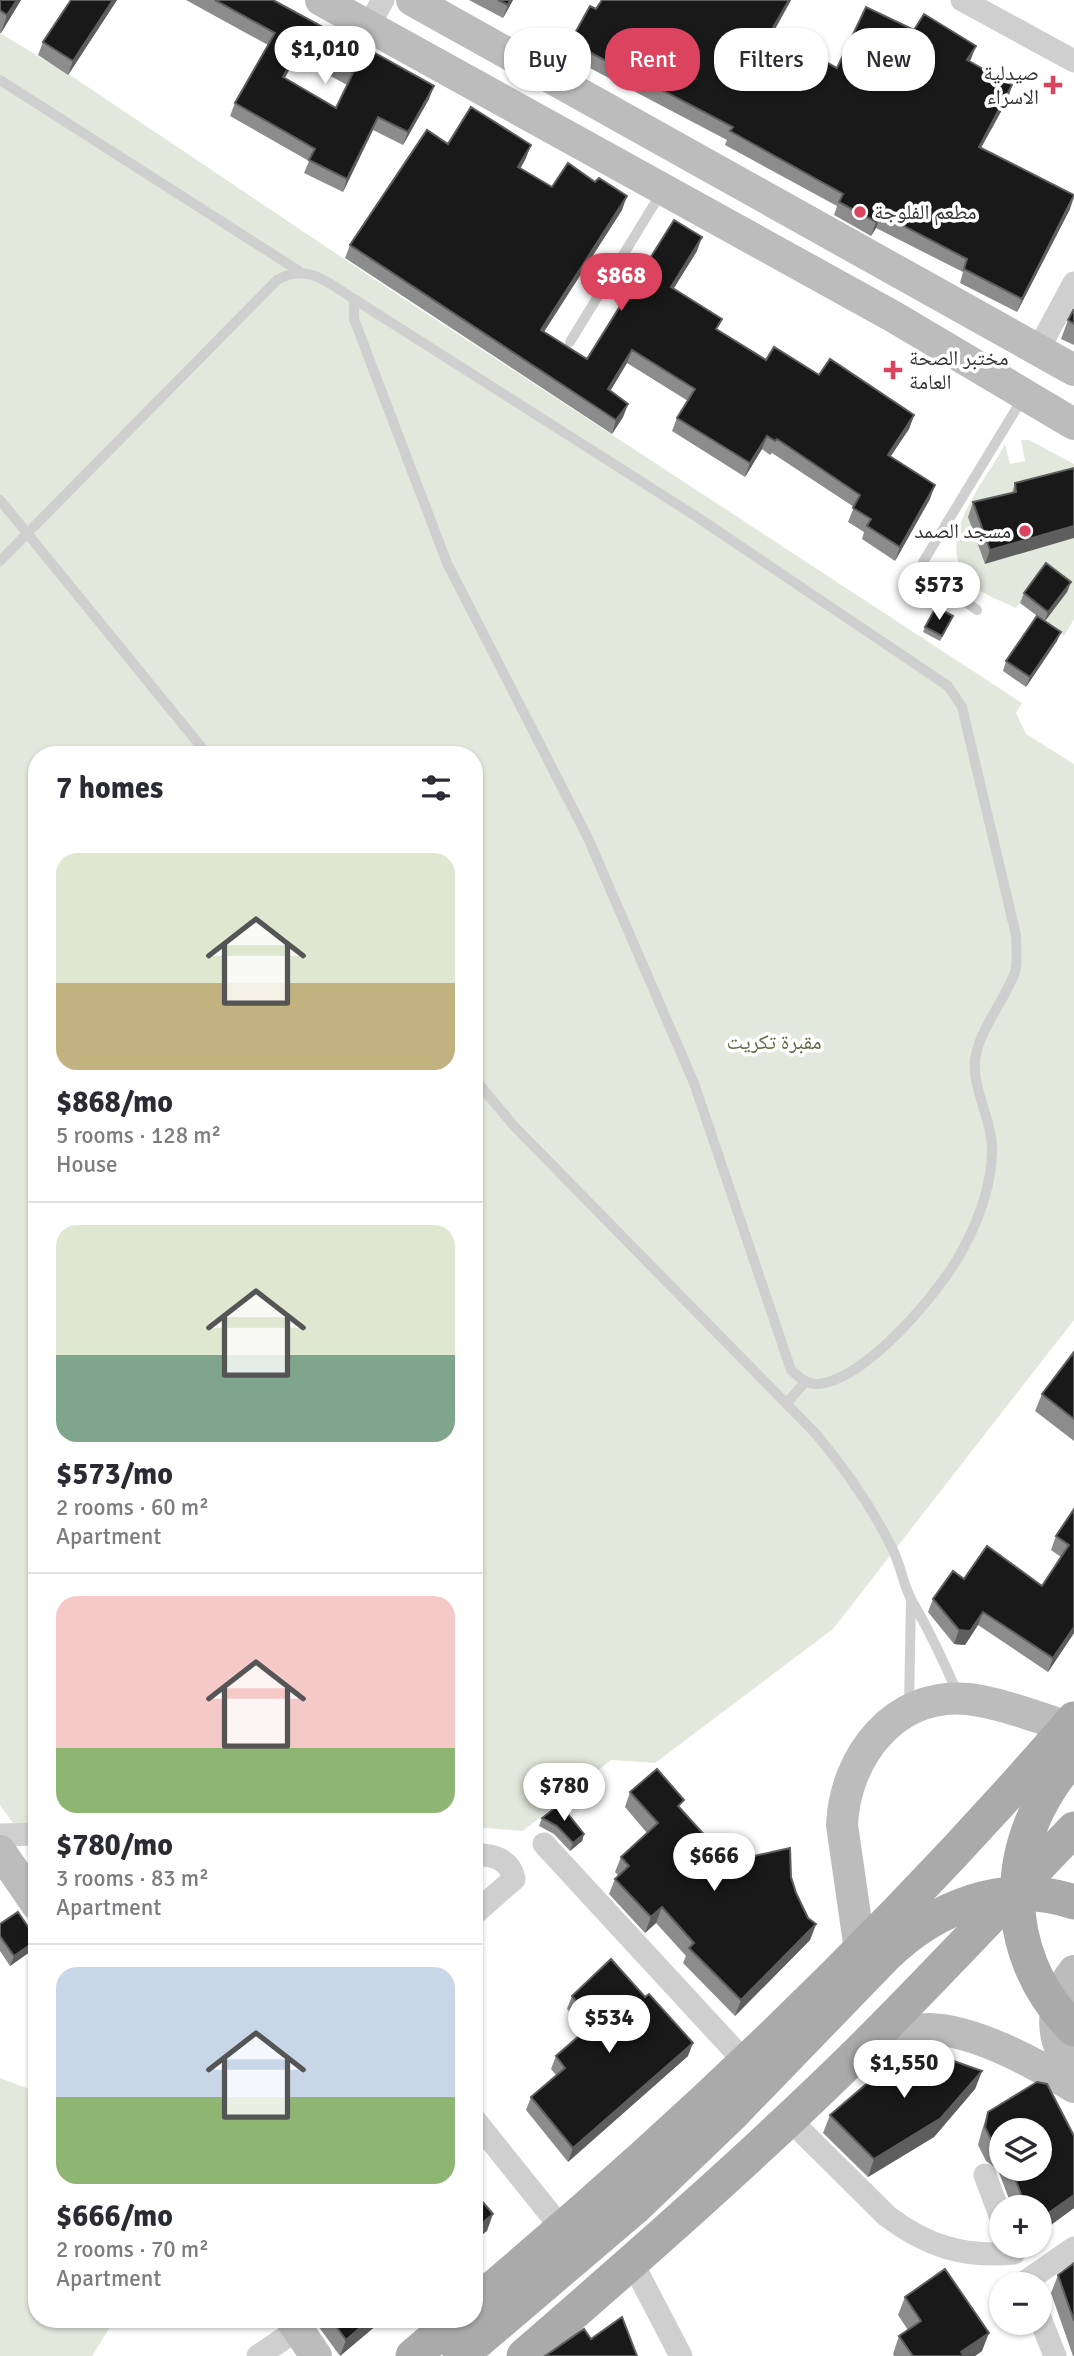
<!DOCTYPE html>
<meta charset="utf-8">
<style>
body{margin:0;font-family:Signika,"Noto Naskh Arabic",sans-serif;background:#f7f7f7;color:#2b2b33;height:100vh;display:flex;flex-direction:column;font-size:26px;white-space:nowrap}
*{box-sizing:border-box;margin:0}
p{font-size:23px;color:#7c7c81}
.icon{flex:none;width:38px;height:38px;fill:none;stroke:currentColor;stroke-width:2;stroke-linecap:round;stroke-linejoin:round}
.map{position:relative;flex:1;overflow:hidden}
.side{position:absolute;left:28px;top:746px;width:455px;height:1582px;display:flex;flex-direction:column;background:#fff;border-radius:28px;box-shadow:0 2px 5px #0004}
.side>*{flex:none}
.guide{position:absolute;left:504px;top:28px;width:464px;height:63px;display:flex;gap:14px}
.fabs{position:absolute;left:989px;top:2118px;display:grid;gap:14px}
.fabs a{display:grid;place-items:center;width:63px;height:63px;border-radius:50%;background:#fff;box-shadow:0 2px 5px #0004;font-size:35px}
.price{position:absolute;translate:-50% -60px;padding:0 16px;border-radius:24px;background:#fff;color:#222;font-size:23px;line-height:46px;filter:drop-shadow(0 2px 4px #0008)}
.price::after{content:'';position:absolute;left:50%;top:42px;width:21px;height:16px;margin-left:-10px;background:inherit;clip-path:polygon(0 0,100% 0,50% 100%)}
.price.on{background:#db435f;color:#fff}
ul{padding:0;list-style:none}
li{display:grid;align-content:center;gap:14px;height:371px;padding:0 28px}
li+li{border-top:2px solid #e1e1e2}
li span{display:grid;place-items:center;height:217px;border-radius:21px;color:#555}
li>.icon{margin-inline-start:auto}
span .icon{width:126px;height:126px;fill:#fffc;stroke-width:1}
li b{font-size:30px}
h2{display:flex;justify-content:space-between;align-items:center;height:84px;padding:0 28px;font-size:30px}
.chip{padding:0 24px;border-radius:28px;background:#fff;box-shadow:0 2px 5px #0004;font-size:24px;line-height:63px}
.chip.on{background:#db435f;color:#fff}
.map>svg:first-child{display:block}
.green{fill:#e3e8dc}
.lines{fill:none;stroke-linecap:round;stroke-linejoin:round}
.lane{stroke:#cfcfcf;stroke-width:10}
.street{stroke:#cfcfcf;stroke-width:23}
.secondary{stroke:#bcbcbc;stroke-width:32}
.primary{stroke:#aaa;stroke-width:35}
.primary-bridge{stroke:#aaa;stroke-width:35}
.wall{fill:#8c8c8c;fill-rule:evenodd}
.shaded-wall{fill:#5e5e5e}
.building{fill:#191919;stroke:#5e5e5e;stroke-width:2;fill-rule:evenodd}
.poi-dot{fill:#db435f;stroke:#fff;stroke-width:2.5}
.labels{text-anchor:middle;stroke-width:7;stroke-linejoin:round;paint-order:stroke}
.poi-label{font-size:21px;fill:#323232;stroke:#fff;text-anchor:end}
.park-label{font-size:21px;fill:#5a6c41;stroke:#fff}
</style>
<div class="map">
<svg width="1074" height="2356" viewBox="0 0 1074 2356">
<rect width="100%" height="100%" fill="#fff"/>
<path class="green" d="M0 33 76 79 389 289 1022 703 1016 713 1026 734 1074 764V1320L833 1629 655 1763 611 1760 523 1831 474 1827V754H37V1857L0 1805Z
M1021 440H1029L1074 464V493L985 564 1074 538V619L1064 636 1045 621 1038 579 1016 608C1002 601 983 595 973 585 928 542 986 482 1005 444L1010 464 1025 461Z
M0 2078 37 2092V2319H115L92 2356H0Z"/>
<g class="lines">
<path class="lane" d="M0 80 299 271
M570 342 661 193
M0 500 207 754
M0 561 277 280C307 262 329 283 354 299L697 517 948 686 962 707 1016 935C1016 946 1018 961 1015 972 1005 1000 983 1024 976 1054 969 1086 994 1121 992 1153 991 1186 978 1221 963 1249 942 1290 866 1380 818 1384 807 1385 799 1377 791 1370L694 1083 588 838 447 563 354 319V299
M977 610 929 575 923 562 1024 396
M474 1078 514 1126 816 1434C847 1471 872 1507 893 1550 901 1566 903 1585 912 1601 930 1632 945 1664 959 1697
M786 1404 805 1382
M909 1705 911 1600"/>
<path class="street" d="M962 0 1074 61
M368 27 383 0
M1038 350 1074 283
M0 1835 37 1834
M544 1844 746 2063
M474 1855C492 1854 510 1859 514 1879L474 1914
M474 2119 563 2230
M789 2119 887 2216C926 2246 965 2258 1014 2253
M985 2175 1001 2218
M632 2262 681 2356
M1025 2282 1074 2248
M1040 2318 1055 2356
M258 2356 298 2329"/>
<path class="secondary" d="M321 0 894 317 1074 424
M412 0 1074 370
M0 1851 37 1905
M860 1950 842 1825C845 1757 894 1692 968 1699 1001 1703 1036 1717 1068 1727
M1074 1971C1051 2000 1047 2040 1074 2068
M863 2050C883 2040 906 2029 929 2029 975 2030 1035 2063 1074 2087
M291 2319 316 2356"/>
<path class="primary" d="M474 2304C689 2124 891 1931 1074 1719
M413 2356 457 2319
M460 2356 634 2208 732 2114
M524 2356C637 2258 750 2159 857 2054 931 1981 1002 1904 1074 1829"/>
<path class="primary-bridge" d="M1074 1757C1001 1835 996 1952 1074 2029
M732 2114 885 1956C934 1908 1005 1878 1074 1902"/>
</g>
<path class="wall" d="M0 0H21L1 33H0Z
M71 0H117L68 75 38 55 43 42Z
M186 0H273L429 99 403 145 373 130 343 192 304 173 309 161 230 116 235 103 268 45ZM296 57 347 85 336 108 285 78Z
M469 0H513L503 18Z
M602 0H791L773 32 837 68 971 59 969 62 1008 99 981 148 1070 209 1017 312 960 283 963 272 876 228 871 236 834 215 837 206 725 145 727 140 565 55 570 42 596 9Z
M448 144 526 158 521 168 552 187 622 210 544 332 587 359 697 251 673 289 718 330 766 360 819 375 914 415 909 429 890 456 930 499 895 561 862 539 864 532 848 522 854 507 772 453 770 455 762 449 745 477 672 431 677 418 688 401 627 363 610 391 628 404 623 417 612 434 345 258 350 245Z
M1074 309V345L1061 339 1068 320Z
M1074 468 985 564 968 517 973 502 1012 493 1015 483Z
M1071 582 1067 592 1045 621 1057 641 1026 687 1003 671 1006 661 1040 618 1020 603 1024 593Z
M951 621 940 641 923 632 925 627Z
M1074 1352V1441L1035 1411 1042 1394Z
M1074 1509V1633L1048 1672 978 1625 965 1645 954 1644 928 1612 933 1599 964 1579 1042 1586 1061 1557 1051 1550 1056 1536Z
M630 1792 681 1809 710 1866 791 1877 796 1893 808 1918 816 1924 810 1940 735 2016 683 1963 686 1956 656 1923 645 1933 609 1894 615 1879 619 1876 615 1872 621 1857 647 1833 625 1807Z
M542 1818 584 1834 582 1841 570 1851 554 1834 539 1826Z
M0 1924 37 1939 34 1949 10 1966 0 1951Z
M572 1996 688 2056 568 2162 526 2110 531 2097 556 2075 551 2069 556 2056 586 2030 567 2009Z
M982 2071 975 2089 934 2137 868 2177 823 2133 830 2115Z
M1037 2082 1047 2084 1074 2136V2208L1040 2233V2207H1012L998 2170 986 2161 978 2145 982 2130 988 2112ZM1001 2130H1040V2168H1001Z
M1074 2263V2356H1073L1051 2293 1058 2275Z
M905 2297 982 2351 975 2356H894L893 2354 899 2336 908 2330 898 2315Z
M313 2319H384L340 2356Z"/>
<path class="shaded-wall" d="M17 0H21L1 33 7 15Z
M113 0H117L68 75 73 61Z
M510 0H513L503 18 508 5Z
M789 0H791L767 44 771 31Z
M301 44 296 57 278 90 283 77Z
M976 46 971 59 962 74 967 60Z
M1012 85 1008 99 974 160 979 147Z
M434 86 429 99 403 145 408 132Z
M378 117 373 130 343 192 347 179Z
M531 145 526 158 513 180 518 167Z
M627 196 622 210 536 344 541 330Z
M1074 197 1070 209 1017 312 1022 299Z
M881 214 876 228 871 236 876 222Z
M702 237 697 251 666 301 671 287Z
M632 350 627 363 603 403 608 389Z
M628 404 623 417 612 434 616 420Z
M914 415 909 429 883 468 888 455Z
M767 436 762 449 745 477 750 463Z
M935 485 930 499 895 561 900 547Z
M1074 526V538L985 564 990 550Z
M1071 582 1067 592 1045 621 1048 612Z
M1061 632 1057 641 1026 687 1030 677Z
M983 1612 978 1625 965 1645 954 1644 959 1630Z
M1074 1627V1633L1048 1672 1053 1658Z
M584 1834 582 1841 570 1851 573 1843Z
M662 1907 656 1923 645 1933 651 1917Z
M816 1924 810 1940 735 2016 741 2000Z
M37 1940 34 1949 10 1966 14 1956Z
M693 2043 688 2056 568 2162 573 2148Z
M982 2071 975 2089 934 2137 868 2177 874 2159Z
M1074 2195V2208L1040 2233V2219Z
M493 2214 487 2231 474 2241V2230Z
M370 2319H384L340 2356 346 2340Z
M989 2333 982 2351 975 2356H959L961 2352Z"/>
<path class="building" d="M0 0H17L7 15 0 10Z
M71 0H113L73 61 43 42Z
M215 0H273L328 30 330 28 434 86 408 132 378 117 347 179 309 160 315 149 235 103 275 33ZM301 44 353 73 336 108 283 77Z
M498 0H510L508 5Z
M602 0H789L771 31 837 68 866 7 914 30 924 14 976 46 967 60 1012 85 979 147 1074 195 1022 299 964 269 967 259 881 214 876 222 839 202 843 194 730 131 733 127 570 42 590 6 596 9Z
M471 107 531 145 518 167 552 187 568 163 595 182 599 178 627 196 541 330 587 359 674 220 702 237 671 287 722 319 716 329 766 360 774 347 819 375 830 359 914 415 888 455 935 485 900 547 867 526 871 519 853 508 860 495 777 439 775 441 767 436 750 463 677 418 695 389 632 350 608 389 628 404 616 420 350 245 427 130 448 144Z
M1074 309V324L1068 320Z
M1074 468V526L990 550 973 502 1016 492 1015 483Z
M1046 563 1071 582 1048 612 1024 593Z
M936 607 953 616 942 636 925 627Z
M1037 616 1061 632 1030 677 1006 661Z
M1074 1352V1419L1042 1394Z
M1074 1509V1627L1053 1658 983 1612 970 1631 959 1630 933 1599 953 1571 964 1579 987 1546 1042 1586 1069 1545 1056 1536Z
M657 1769 684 1800 678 1806 708 1839 710 1866 790 1848 791 1877 796 1893 808 1918 816 1924 741 2000 689 1948 694 1943 662 1907 651 1917 615 1879 629 1866 621 1857 658 1823 630 1792Z
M560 1804 584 1834 573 1843 557 1826 542 1818Z
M18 1912 37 1940 14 1956 0 1936V1924Z
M611 1959 645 1997 649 1994 693 2043 573 2148 531 2097 565 2068 556 2056 595 2022 572 1996Z
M911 2046 982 2071 941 2118 874 2159 830 2115Z
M1037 2082 1047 2084 1074 2136V2195L1040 2219V2207H1026L1011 2168H1040V2130H1001V2149L993 2143 985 2127 988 2112Z
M474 2192 493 2214 474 2230Z
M1074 2263V2321L1058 2275Z
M945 2269 989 2333 961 2352 964 2356H913L899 2336 921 2321 905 2297Z
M622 2317 637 2356H545L584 2329 591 2339Z
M331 2319H370L346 2340Z"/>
<g class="poi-dot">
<path d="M1049.5 74.5h7v7h7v7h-7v7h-7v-7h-7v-7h7z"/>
<circle cx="860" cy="212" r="7"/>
<path d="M889.5 359.5h7v7h7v7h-7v7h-7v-7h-7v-7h7z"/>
<circle cx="1025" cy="531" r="7"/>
</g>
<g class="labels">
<g class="poi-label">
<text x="1039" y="80">صيدلية<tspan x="1039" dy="24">الاسراء</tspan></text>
<text x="874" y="219" text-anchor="start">مطعم الفلوجة</text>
<text x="909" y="365" text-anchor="start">مختبر الصحة<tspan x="909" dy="24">العامة</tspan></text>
<text x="1011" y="538">مسجد الصمد</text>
</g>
<g class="park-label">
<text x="774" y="1049">مقبرة تكريت</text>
</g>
</g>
</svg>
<div class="fabs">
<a><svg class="icon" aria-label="layers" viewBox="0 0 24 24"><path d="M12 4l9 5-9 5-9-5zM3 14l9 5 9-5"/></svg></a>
<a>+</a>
<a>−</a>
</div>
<b class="price" style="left:325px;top:86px">$1,010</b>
<b class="price on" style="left:621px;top:313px">$868</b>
<b class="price" style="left:939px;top:622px">$573</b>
<b class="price" style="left:564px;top:1823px">$780</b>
<b class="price" style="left:714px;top:1893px">$666</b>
<b class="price" style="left:609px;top:2055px">$534</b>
<b class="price" style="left:904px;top:2100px">$1,550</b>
<div class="guide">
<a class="chip">Buy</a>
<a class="chip on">Rent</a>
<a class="chip">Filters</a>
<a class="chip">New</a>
</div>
<section class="side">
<h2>7 homes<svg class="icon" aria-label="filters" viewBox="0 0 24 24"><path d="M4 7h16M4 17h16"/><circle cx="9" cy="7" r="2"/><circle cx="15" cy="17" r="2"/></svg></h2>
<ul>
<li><span style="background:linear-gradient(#dfe7d0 60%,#c2b280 0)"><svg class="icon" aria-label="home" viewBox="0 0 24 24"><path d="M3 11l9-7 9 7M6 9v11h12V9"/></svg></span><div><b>$868/mo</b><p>5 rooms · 128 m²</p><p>House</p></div></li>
<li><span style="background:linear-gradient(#dfe7d0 60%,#7fa58c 0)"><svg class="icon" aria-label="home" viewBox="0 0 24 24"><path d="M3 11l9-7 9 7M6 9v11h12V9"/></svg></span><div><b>$573/mo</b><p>2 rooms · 60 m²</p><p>Apartment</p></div></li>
<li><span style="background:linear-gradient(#f6c9c9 70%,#8fb573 0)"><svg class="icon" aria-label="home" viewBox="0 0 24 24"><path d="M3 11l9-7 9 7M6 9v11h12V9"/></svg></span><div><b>$780/mo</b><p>3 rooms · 83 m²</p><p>Apartment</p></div></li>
<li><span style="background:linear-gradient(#c9d6e8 60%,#8fb573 0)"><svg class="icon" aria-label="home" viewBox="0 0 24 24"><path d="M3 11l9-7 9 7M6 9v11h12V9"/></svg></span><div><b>$666/mo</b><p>2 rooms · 70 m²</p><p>Apartment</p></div></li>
</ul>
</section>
</div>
